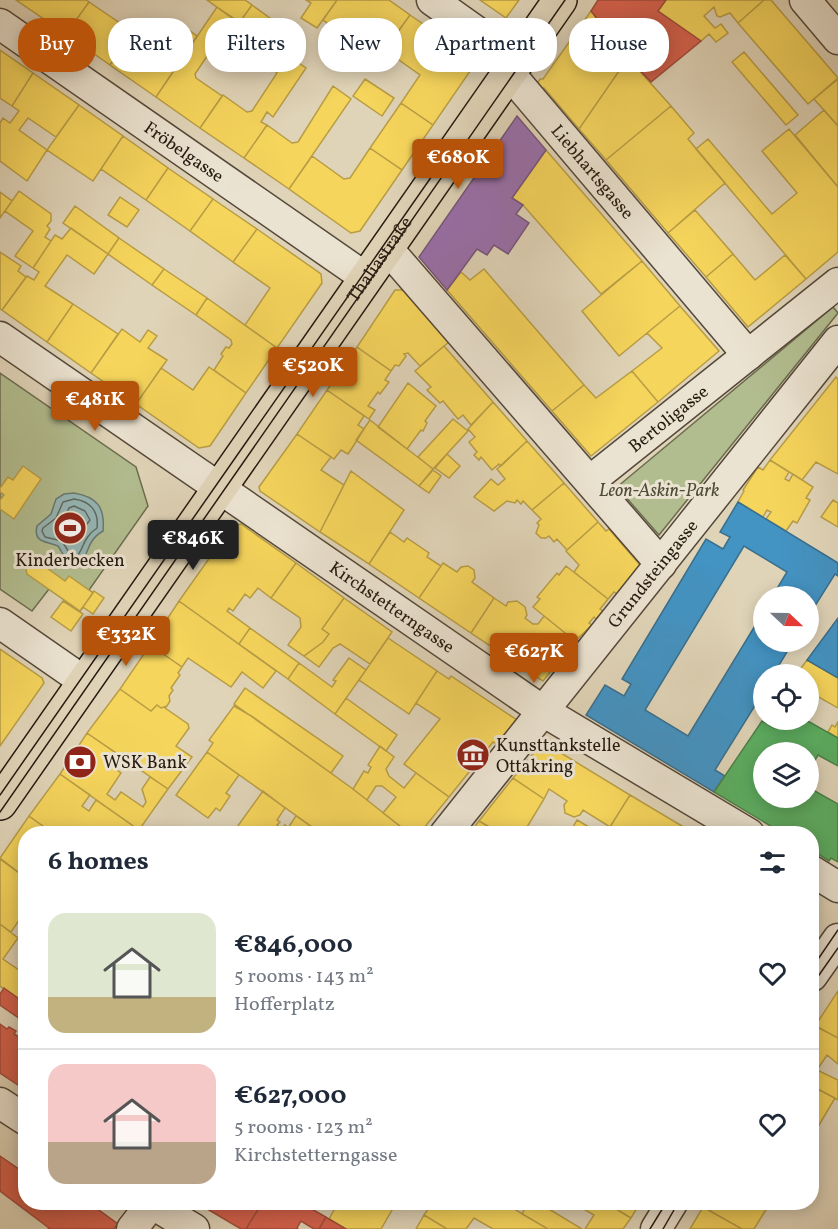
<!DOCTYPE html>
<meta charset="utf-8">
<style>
body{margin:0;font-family:Vollkorn,serif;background:#f6f6f7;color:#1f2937;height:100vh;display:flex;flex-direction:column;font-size:22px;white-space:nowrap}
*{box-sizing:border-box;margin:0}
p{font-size:20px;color:#747a83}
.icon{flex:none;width:33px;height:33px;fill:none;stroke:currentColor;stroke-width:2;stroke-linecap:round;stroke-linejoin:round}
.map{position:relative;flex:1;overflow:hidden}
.side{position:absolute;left:18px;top:826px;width:801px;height:384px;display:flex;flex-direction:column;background:#fff;border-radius:24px;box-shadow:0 3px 15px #0003}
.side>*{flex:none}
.banner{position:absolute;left:18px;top:18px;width:802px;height:54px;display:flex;gap:12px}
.needle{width:39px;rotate:112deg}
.fabs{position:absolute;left:753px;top:586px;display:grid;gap:12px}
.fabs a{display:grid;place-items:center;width:66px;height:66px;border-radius:50%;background:#fff;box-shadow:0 3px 15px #0003;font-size:30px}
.price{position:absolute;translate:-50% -51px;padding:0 14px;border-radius:6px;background:#b45309;color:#fff;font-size:20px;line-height:39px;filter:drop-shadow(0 2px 3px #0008)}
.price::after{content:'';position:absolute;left:50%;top:36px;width:18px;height:14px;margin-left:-9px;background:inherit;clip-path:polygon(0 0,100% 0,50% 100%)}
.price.selected{background:#222;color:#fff}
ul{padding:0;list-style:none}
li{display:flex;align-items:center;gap:18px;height:150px;padding:0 30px}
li+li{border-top:2px solid #e0e1e3}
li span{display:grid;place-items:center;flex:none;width:168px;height:120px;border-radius:18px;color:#555}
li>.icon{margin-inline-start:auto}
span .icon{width:72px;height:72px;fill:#fffc;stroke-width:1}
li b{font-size:26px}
h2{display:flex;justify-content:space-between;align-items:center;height:72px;padding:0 30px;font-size:26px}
.pill{padding:0 21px;border-radius:24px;background:#fff;box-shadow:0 3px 15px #0003;font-size:21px;line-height:54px}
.pill.selected{background:#b45309;color:#fff}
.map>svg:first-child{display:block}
.green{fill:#b2bd8f;stroke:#6c6c50;stroke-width:1.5}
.water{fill:#95b7b6;stroke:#697874;stroke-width:1.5}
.homes{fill:#f6d55c;stroke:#b89d45;stroke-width:1.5}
.shops{fill:#d6604d;stroke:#a14b3b;stroke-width:1.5}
.offices{fill:#9970ab;stroke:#76567c;stroke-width:1.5}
.schools{fill:#4393c3;stroke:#3a6f8d;stroke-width:1.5}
.public{fill:#5aae61;stroke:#4a8249;stroke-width:1.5}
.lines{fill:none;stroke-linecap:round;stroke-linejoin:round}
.shore{stroke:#5e6863;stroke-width:1.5}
.minor-casing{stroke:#54483a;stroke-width:33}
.major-casing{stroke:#261a10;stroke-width:36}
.minor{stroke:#ebe3d1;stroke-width:30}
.major{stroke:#e0d4b8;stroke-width:33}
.tram{stroke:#261a10;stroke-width:1.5}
.labels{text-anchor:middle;stroke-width:6;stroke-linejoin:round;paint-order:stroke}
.street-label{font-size:18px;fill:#261a10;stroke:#ebe3d1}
.park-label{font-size:18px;font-style:italic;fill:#504b36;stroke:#ebe3d1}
.poi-label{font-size:18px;fill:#261a10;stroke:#ebe3d1;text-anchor:start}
</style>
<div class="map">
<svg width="838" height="1229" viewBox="0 0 838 1229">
<rect width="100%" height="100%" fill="#e0d4b8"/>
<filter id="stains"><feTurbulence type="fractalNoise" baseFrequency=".00333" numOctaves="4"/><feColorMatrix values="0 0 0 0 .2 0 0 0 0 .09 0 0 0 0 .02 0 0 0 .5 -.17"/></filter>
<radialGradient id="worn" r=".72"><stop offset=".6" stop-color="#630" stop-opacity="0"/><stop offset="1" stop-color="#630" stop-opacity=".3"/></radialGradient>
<path class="green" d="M833 307 838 313 659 535 617 487Z
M0 373 136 467 148 506 89 590 93 593 80 611 49 589 32 611 0 589Z"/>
<path class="water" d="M74 493C98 497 105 508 103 531 84 542 91 556 78 563 65 562 64 555 58 546 46 541 33 543 37 526L51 514 56 499 64 494Z"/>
<path class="homes" d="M16 0H86L89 2 66 34Z
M207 0H245L252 5 239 23Z
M306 0H337L317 28 301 18 311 3Z
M337 0H389L410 15 378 59 323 20Z
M480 0H519L506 18Z
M666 0H764L738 23 730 13 720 17 717 16 714 7 704 16 715 28 721 24 728 33 716 42 709 34 701 41 658 11Z
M764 0H771L838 78 808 104 738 23Z
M89 2 133 32 110 65 66 34Z
M252 5 274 21 262 38 239 23Z
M217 7 233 18 195 74 196 78 222 96 200 128 156 97Z
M591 11 628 58 579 129 544 88H540L537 84 540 79H543Z
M410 15 477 61 433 125 401 103 420 75 385 50Z
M180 24 197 36 156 97 110 65 133 32 159 51 162 50Z
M244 26 262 38 250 55 233 43Z
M262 38 306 68 273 117 267 112 261 122 267 125 244 158 200 128 223 95 247 112 252 111 277 73 250 55Z
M0 50 33 73 12 106 0 98Z
M744 52 798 115 786 125 732 62Z
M628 58 671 106 606 160 579 129Z
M33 73 79 105 56 137 28 118 19 130 47 150 27 181 0 161V123L3 118 10 123 19 111 12 106Z
M365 79 394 98 382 116 353 96Z
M838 79V126L814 99Z
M333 86 351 99 289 189 244 158 267 125 292 143 298 142Z
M401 103 433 125 402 170 370 148Z
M79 105 123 136 93 181 47 150Z
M671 106 694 133 688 139 725 183 668 233 606 160Z
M824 110 838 126V187L795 135Z
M789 129 838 187V252L806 279 696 149 708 139 772 214 797 193 762 151Z
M123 136 168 168 146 200 101 169Z
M370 148 402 170 360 231 351 233 289 189 312 156 344 179 350 178Z
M546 150 642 261 601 294 523 205 512 198Z
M168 168 213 199 190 231 146 200Z
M19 191 51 214V221L47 226 50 229 45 237 51 241 33 268 15 256 33 231 5 211Z
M0 192 12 201 0 218Z
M120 197 139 210 127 227 108 215Z
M213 199 257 229 233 262 190 231Z
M75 206 119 238 108 254 63 223Z
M695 210 733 254 706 277 668 233Z
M71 228 108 254 94 274 67 255 45 286 73 304 47 342 2 310 27 276 34 280 39 272 33 268 55 235 62 239Z
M257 229 321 274 322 283 277 348 245 325 270 288 233 262Z
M119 238 164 269 152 285 108 254Z
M0 252 21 266 18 271 26 277 2 310 0 309Z
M733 254 755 280 785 255 806 279 748 327 706 277Z
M642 261 680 306 619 356 582 311Z
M164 269 207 298 196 315 152 285Z
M484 269 584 385 552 411 447 290 461 272 470 280Z
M395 290H405L449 342 420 366 408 353 404 354 406 356 399 366 395 365 391 371 357 347Z
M207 298 277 348 246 393 214 370 223 356 221 354 226 347 229 348 232 344 231 340 196 315Z
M73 304 118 334 91 373 47 342Z
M680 306 719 351 658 402 632 371 662 348 647 333Z
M122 329 140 342 148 330 157 336 148 348 167 360 136 404 91 373Z
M444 346 493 402 471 425 463 415 458 419 443 401 440 403 427 390 431 387 415 371Z
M357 347 391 371 385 380 389 382 380 394 378 392 368 406 375 410 369 419 327 390Z
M209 367 246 393 210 446 199 448 136 404 161 368 193 390Z
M632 371 658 402 591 456 552 411 584 385 596 398Z
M836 377 838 379V474L816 462 802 480 770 460Z
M408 383 436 406 425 421 427 423 423 431 421 430 407 449 378 427Z
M327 390 364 416 358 425 364 429 352 448 348 454 341 450 334 459 297 434Z
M493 402 527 441 501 466 499 464 492 470 481 457 479 460 474 455 477 452 469 442 475 437 468 429Z
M453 419 468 431 433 469 418 457Z
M370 420 433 469 419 486 356 440Z
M297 434 331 457 321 470 344 485 320 532 260 491 259 487Z
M527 441 564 483 532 510 523 501 521 504 517 500 515 503 507 501 494 511 474 497 491 479 498 485 505 479 497 469Z
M447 454 460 466 449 478 435 468Z
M770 460 789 472 785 479 789 481 793 474 813 487 806 498 810 500 797 523 793 521 786 531 766 519 771 512 767 510 763 517 738 502 744 491 743 490 758 467 763 470Z
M23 466 41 479 14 519 0 509V500L4 495 0 492V488L8 477 13 480Z
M433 470 441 476 429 493 419 486Z
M351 471 404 510 369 564 320 532Z
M564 483 598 522 567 550 557 539 554 542 549 536 546 538H541L536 533 539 525 537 523 541 519 532 510Z
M833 500 838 503V527L821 517Z
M598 522 606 531 609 529 640 565 617 594 614 592 608 599 574 572 579 565 566 551Z
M241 524 296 563 271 598 258 588 250 598 245 594 233 611 229 608 227 611 250 628 239 644 179 601 232 526Z
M390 532 404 542 407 538 429 553 427 557 441 566 419 598 369 564Z
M33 558 65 581 69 576 93 593 80 611 27 574 26 569Z
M296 563 344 598 322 629 329 634 323 642 304 656 288 645 301 627 300 618 271 598Z
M443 563 457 572 461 567 468 566 474 570 475 578 472 582 494 598 471 633 419 598Z
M566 566 608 599 600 609 603 611 596 619 594 617 589 623 592 625 575 641 533 607 540 599 537 597 557 573 559 575Z
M94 591 104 598 93 614 83 607Z
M344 598 392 632 370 664 340 644 333 648 319 667 304 656 323 642 329 634 322 629Z
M494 598 506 606 508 602 517 601 525 607 527 615 525 618 533 624H538L544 616 575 641 543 681 471 633Z
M63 601 83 614 71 631 51 617Z
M179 601 276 671 263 688 242 672 231 687 188 658 182 667 150 645Z
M250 628 299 663 288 679 239 644Z
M388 638 437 671 409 714 359 680Z
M150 645 182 667 178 673 180 675 171 688 173 690 169 696 170 701 167 706 161 708 157 705 151 711 120 689Z
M0 649 42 678 44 683 0 746Z
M349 658 366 670 335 714 288 679 299 663 332 687 336 681 333 680Z
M807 660 838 678V708L808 691V675H796Z
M437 671 449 679 451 676 517 720 497 744 493 742 449 797 404 764 440 719 416 703Z
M245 688 343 756 331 773 234 704Z
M120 689 151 711 157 705 161 708 167 706 165 708 188 724 189 728 176 746 192 757 168 789 87 733Z
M346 698 397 735 386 751 335 714Z
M234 706 253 717 353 789 410 834H322L207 752 213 743 209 740Z
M838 722V738L828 732 832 725 835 727Z
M87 733 122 757 114 768 121 773 107 794 115 800 121 792 143 807 146 802 142 789 150 777 168 789 139 830 60 774Z
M543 742 630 795 610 827 583 810 580 815 574 817 565 813 564 805 567 801 549 789 544 799 513 778Z
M380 746 394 757 386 769 389 776 404 788 416 773 449 797 419 834H410L383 813 396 797 382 786H376L367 800 353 789 364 771 368 773 371 767 368 765Z
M207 752 239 775 226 793 230 796 220 811 216 808 208 818 176 795Z
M60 774 90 795 82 806 89 811 96 800 136 828 132 834H54L29 816Z
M513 778 544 799 527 827 539 834H510L501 829 498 832 479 821Z
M263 791 285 808 277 820 280 822 277 825 282 829 285 825 288 828 296 816 322 834H232Z
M630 795 687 829 684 834H622L610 827Z
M29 816 54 834H26V878L0 858Z
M577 820 601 834H569Z
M479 821 498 832 501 834H469Z
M0 859 26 878V919L22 916 11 932 0 924Z
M0 924 18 938 3 959 26 975V1004L0 986Z
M838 991V1038L815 1026Z
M814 1025 838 1038V1064L827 1055 817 1070 838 1080V1100L812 1086V1029Z
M812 1086 835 1098 812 1137Z
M349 1203H396L381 1229H346L329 1219 334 1210 340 1207 345 1209Z
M432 1203H504L548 1229H493L474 1218 466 1229H447L424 1215Z
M528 1203H539L582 1229H548L522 1214Z
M573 1203H606L631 1218 623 1229H585L594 1215Z
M606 1203H640L631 1218Z
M706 1203H770L754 1229H742L703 1207Z
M703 1207 742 1229H690Z
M424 1215 447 1229H416Z"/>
<path class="shops" d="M598 0H666L658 11 701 41 651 82 628 58 591 11Z
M4 988 26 1004V1023L0 1005V994Z
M0 1024 7 1029 9 1027 16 1031 14 1034 26 1041V1073L18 1085 0 1073Z
M26 1073V1089L18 1085Z
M0 1156 26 1174V1203H89L118 1224 114 1229H48L49 1228 0 1191Z
M197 1203H262L246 1229H241Z
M262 1203 278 1205 279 1203H301L326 1217 319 1229H314L301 1221 297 1228 298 1229H246Z
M326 1217 329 1219 346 1229H319Z"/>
<path class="offices" d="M517 116 546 150 512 198 523 205 516 214 529 223 508 254 494 245 487 255 477 249 447 290 419 257Z"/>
<path class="schools" d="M738 502 838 563V576L835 574 808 617V597H772L787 572 744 546 645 710 688 736 764 611V642H793L773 675H764V691L715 770 725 776 714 792 586 715 605 685 624 696 631 684 622 679 706 539 723 549 730 537 720 532Z
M838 618V678L807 660Z"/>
<path class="public" d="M779 720H806L838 738V766L818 755 808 772V753H764V798H808V787L838 804V862L831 858 829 861 812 850V834H784L714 792 762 721 774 728Z"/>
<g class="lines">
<path class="shore" d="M74 499C90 501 99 511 97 528 82 538 84 550 76 557L70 554 62 541 45 537 42 531 43 528 56 518 63 502Z
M74 506 85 511 90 520 73 542 57 529 63 521 69 508Z"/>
<defs>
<g id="minor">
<path id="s1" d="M432 0 494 44 509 73 748 355"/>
<path d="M805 0 838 39"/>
<path id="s2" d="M0 24 366 278"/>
<path d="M387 248 661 564"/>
<path id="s3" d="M0 337 543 711 749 834"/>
<path id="s4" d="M590 481 838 283"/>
<path d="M0 623 85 682"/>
<path id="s5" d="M445 834 838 341"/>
<path d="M812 871 838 887"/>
<path d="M812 976 838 939"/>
<path d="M0 1103 26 1120"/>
<path d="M151 1203 194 1229"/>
<path d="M132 1229 152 1203"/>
<path d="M656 1229 672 1203"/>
</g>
<g id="major">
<path id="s6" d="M0 803 560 0"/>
</g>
</defs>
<use href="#minor" class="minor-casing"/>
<use href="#major" class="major-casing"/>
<use href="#minor" class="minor"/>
<use href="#major" class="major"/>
<path class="tram" d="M0 795 448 153
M0 812 565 0
M812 968 838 930
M812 985 838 948
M650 1229 666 1203
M663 1229 678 1203"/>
</g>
<defs>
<symbol id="stadium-disc" viewBox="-11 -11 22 22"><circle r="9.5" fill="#8f2418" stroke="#ebe3d1"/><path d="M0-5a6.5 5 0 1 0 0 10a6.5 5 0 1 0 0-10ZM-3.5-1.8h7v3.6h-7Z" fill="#fff"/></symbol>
<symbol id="museum-disc" viewBox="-11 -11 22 22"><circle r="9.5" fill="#8f2418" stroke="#ebe3d1"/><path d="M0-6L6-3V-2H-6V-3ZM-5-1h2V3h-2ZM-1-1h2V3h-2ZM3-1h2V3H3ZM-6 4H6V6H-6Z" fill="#fff"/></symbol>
<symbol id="bank-disc" viewBox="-11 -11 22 22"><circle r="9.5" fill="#8f2418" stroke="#ebe3d1"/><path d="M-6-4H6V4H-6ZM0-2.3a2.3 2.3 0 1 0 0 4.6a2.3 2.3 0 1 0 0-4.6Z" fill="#fff"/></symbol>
</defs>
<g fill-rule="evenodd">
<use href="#stadium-disc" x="51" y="509" width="38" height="38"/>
<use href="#museum-disc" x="454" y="736" width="38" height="38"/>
<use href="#bank-disc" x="61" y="743" width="38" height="38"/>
</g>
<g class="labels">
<g class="street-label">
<text dy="6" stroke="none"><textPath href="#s2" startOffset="224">Fröbelgasse</textPath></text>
<text dy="6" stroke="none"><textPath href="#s1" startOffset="238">Liebhartsgasse</textPath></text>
<text dy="6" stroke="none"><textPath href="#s6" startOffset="663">Thaliastraße</textPath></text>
<text dy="6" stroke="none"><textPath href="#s4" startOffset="100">Bertoligasse</textPath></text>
<text dy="6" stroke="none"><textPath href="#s5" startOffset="333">Grundsteingasse</textPath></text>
<text dy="6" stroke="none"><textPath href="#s3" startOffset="476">Kirchstetterngasse</textPath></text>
</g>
<g class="park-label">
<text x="659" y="496">Leon-Askin-Park</text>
</g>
<g class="poi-label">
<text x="70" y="566" text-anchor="middle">Kinderbecken</text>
<text x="496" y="751">Kunsttankstelle<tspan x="496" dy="21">Ottakring</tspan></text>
<text x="103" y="768">WSK Bank</text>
</g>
</g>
<rect width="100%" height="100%" filter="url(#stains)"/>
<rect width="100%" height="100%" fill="url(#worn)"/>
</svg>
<div class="fabs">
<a><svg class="needle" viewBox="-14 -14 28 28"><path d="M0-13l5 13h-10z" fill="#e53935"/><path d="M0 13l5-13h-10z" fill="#747a83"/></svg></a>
<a><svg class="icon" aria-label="locate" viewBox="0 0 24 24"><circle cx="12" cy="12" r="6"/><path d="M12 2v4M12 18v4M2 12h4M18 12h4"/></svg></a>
<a><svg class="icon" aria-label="layers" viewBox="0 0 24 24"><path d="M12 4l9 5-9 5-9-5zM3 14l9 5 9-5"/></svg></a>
</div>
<b class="price" style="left:458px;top:190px">€680K</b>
<b class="price" style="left:313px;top:398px">€520K</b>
<b class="price" style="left:95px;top:432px">€481K</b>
<b class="price selected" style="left:193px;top:571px">€846K</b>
<b class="price" style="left:126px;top:667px">€332K</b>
<b class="price" style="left:534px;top:684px">€627K</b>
<div class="banner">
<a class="pill selected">Buy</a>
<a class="pill">Rent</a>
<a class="pill">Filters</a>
<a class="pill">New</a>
<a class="pill">Apartment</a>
<a class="pill">House</a>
</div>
<section class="side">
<h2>6 homes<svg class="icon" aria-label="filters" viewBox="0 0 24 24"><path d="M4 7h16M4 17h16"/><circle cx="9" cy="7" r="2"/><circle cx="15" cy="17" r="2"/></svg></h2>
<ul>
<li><span style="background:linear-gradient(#dfe7d0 70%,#c2b280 0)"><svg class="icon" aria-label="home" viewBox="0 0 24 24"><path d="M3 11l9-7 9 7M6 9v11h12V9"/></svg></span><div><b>€846,000</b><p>5 rooms · 143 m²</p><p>Hofferplatz</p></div><svg class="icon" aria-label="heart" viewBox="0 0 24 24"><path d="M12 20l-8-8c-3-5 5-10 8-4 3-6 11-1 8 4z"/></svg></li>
<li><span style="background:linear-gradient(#f6c9c9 65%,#b9a48a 0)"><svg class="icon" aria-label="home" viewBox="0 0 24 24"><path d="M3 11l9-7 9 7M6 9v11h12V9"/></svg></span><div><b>€627,000</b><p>5 rooms · 123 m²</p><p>Kirchstetterngasse</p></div><svg class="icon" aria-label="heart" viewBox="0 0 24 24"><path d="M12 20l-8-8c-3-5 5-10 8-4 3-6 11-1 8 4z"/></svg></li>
</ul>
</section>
</div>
